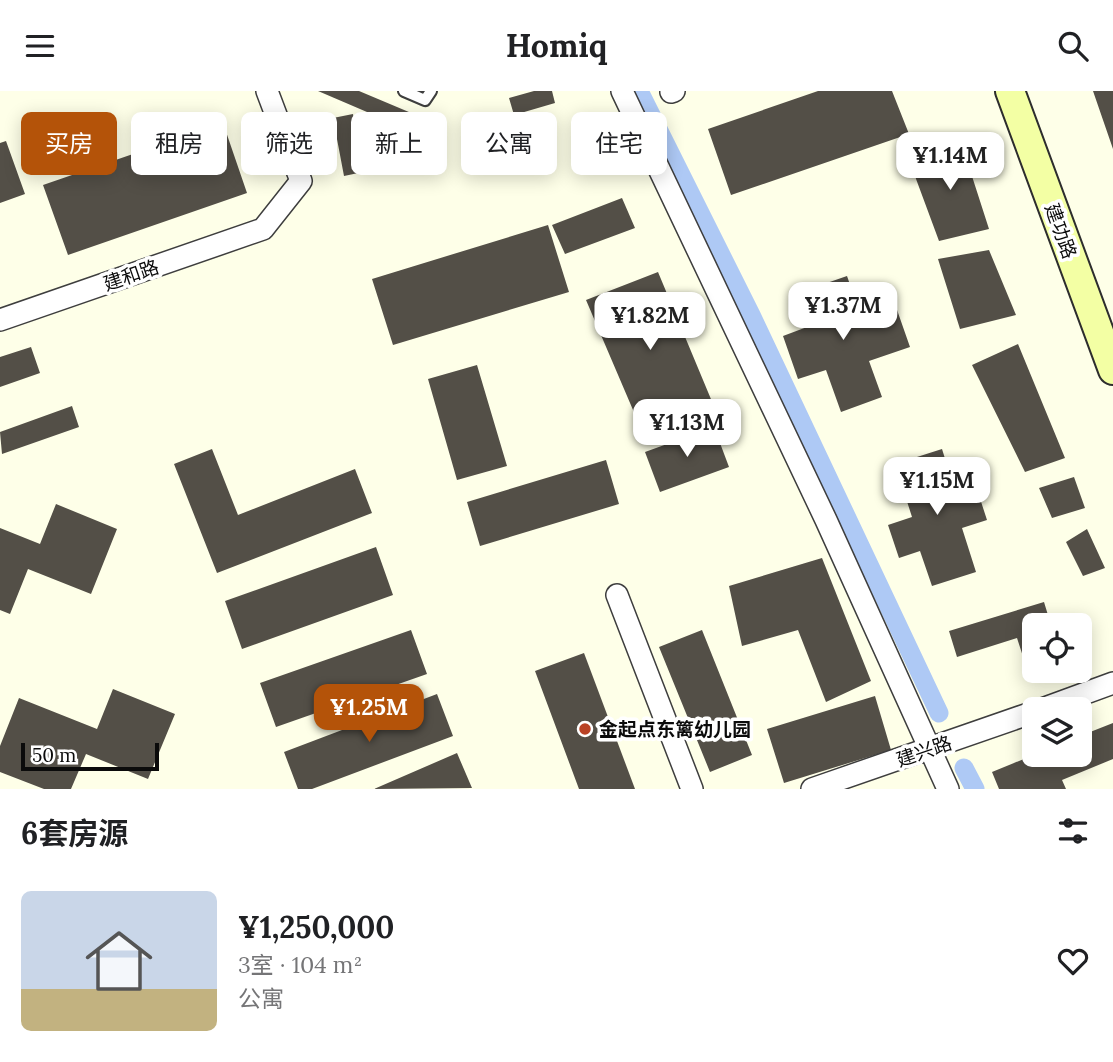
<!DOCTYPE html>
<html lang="zh">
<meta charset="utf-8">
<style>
body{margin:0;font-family:Lora,"Noto Sans SC",serif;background:#f2f2f2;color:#202124;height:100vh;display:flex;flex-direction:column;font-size:26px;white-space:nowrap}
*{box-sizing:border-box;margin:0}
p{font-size:23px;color:#757577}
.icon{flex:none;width:38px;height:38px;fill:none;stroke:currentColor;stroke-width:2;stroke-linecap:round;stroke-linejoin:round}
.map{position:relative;height:698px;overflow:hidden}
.side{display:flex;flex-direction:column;background:#fff;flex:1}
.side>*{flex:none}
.banner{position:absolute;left:21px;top:21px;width:700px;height:63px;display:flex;gap:14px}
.controls{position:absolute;left:1022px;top:522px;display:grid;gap:14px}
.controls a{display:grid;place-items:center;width:70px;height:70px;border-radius:10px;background:#fff;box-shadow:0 4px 18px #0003;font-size:35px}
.scale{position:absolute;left:21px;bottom:18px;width:138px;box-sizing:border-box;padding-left:7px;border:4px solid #0b0b0b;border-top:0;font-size:19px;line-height:24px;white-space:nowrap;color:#0b0b0b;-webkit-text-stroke:5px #fff;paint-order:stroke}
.price{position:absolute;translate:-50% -60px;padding:0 16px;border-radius:14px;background:#fff;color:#222;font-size:23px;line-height:46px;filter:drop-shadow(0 2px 4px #0008)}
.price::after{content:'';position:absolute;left:50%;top:42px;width:21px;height:16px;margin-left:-10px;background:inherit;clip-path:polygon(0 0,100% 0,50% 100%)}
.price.selected{background:#b45309;color:#fff}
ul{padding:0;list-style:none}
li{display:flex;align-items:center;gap:21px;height:175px;padding:0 21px}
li+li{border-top:2px solid #e0e0e0}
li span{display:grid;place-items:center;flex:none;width:196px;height:140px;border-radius:10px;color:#555}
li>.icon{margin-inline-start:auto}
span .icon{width:84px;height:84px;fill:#fffc;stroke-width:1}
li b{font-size:30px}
h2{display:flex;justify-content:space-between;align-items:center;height:84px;padding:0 21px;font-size:30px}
.tag{padding:0 24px;border-radius:10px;background:#fff;box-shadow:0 4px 18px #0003;font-size:24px;line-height:63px}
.tag.selected{background:#b45309;color:#fff}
header{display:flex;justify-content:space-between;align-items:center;height:91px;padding:0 21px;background:#fff;font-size:32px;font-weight:800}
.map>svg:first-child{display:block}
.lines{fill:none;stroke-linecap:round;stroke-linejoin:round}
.canal{stroke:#aec9f5;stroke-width:19}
.building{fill:#534f47}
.lane-casing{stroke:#3e3e3e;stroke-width:14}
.street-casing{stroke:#3e3e3e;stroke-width:24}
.secondary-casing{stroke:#2d2d2d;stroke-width:32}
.lane{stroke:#fff;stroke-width:10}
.street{stroke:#fff;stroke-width:21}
.secondary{stroke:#f3ffa4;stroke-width:28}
.poi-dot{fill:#b94225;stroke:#fff;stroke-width:2.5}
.labels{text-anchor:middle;stroke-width:7;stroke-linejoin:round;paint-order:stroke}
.street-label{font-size:19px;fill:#0b0b0b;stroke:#fff}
.poi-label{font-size:19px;font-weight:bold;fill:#0b0b0b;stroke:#fff;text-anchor:start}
</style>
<header><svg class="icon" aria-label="menu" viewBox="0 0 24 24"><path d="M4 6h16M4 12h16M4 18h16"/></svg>Homiq<svg class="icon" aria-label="search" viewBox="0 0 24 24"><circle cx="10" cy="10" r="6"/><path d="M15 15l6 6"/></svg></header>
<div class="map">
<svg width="1113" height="698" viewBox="0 0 1113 698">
<rect width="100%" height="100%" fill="#feffe8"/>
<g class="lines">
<path class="canal" d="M639 0 752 226 939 622
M964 677 975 698"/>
</g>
<path class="building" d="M318 0H359L416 24 409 39Z
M534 0H552L555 12 514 24 509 7Z
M818 0H892L909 43 731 104 708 38Z
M1093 0H1113V58Z
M353 23 360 66 385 62 387 76 344 85 333 27Z
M223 32 247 102 68 164 43 94Z
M6 50 25 103 0 112V52Z
M961 51 989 138 939 150 909 69Z
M622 107 635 137 565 163 552 134Z
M548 134 569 201 393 254 372 188Z
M989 159 1016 224 960 238 938 168Z
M658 181 713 313 642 340 586 209Z
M847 185 862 228 896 216 910 256 869 270 882 306 841 321 826 279 798 288 783 245 807 236 795 203Z
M1018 253 1065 367 1025 381 972 274Z
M31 256 40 282 0 296V266Z
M477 274 507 375 457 389 428 288Z
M72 315 79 336 2 363 0 341Z
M714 336 729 376 660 401 645 361Z
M212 358 238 424 355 378 372 422 217 482 174 373Z
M942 358 953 393 973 386 987 429 962 437 976 481 932 495 920 460 899 467 888 434 912 426 895 373Z
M606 369 619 413 480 455 467 411Z
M1074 386 1085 417 1052 427 1039 397Z
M56 413 117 438 91 503 28 478 10 523 0 519V437L40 453Z
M1087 438 1105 477 1083 485 1066 451Z
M376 456 393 504 242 558 225 510Z
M822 467 871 590 826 611 798 539 742 555 729 495Z
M1044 511 1051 534H1034V579L1042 580 1029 584 1017 547 957 566 949 540Z
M411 539 427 583 276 636 260 592Z
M702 539 752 664 710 681 659 556Z
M584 562 635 698H579L535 580Z
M113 598 175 623 148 688 86 663 71 698H44L0 681V655L19 607 97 638Z
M437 603 453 645 312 698H298L284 661Z
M875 605 891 659 784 692 767 638Z
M1113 632V668L1062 689 1066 698H999L992 681 1036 663H1080V645Z
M457 662 472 697 374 698Z"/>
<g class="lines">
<defs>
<path id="lane" d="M404 0 425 9 431 0"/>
<path id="street" d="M622 0 826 429 948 698
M671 1 674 0
M0 229 263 138 301 90 267 0
M617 504 692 698
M1042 618 1113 592
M812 698 1034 621"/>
<path id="secondary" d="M1010 0 1113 279"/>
</defs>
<use href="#lane" class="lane-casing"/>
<use href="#street" class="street-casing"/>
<use href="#secondary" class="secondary-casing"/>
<use href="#lane" class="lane"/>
<use href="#street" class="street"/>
<use href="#secondary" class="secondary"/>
</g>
<circle class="poi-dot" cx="585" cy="638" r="7"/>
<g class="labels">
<g class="street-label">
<text transform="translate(1061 140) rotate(70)" y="7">建功路</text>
<text transform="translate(131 184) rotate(-19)" y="7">建和路</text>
<text transform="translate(924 660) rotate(-19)" y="7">建兴路</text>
</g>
<g class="poi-label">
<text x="599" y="645">金起点东篱幼儿园</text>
</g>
</g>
</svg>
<div class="controls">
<a><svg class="icon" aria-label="locate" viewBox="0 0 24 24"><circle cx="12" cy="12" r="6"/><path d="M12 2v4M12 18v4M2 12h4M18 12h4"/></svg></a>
<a><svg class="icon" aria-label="layers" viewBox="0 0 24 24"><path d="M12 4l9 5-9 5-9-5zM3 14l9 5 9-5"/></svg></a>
</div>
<div class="scale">50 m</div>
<b class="price" style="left:950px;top:101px">¥1.14M</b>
<b class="price" style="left:843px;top:251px">¥1.37M</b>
<b class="price" style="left:650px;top:261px">¥1.82M</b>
<b class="price" style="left:687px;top:368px">¥1.13M</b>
<b class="price" style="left:937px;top:426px">¥1.15M</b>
<b class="price selected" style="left:369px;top:653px">¥1.25M</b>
<div class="banner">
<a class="tag selected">买房</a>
<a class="tag">租房</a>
<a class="tag">筛选</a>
<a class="tag">新上</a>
<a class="tag">公寓</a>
<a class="tag">住宅</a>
</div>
</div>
<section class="side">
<h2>6套房源<svg class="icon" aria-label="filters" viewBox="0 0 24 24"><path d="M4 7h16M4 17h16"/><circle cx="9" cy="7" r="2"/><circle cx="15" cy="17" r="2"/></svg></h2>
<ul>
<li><span style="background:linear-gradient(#c9d6e8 70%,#c2b280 0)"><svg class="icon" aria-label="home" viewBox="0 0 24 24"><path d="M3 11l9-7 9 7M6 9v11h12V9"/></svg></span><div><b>¥1,250,000</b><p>3室 · 104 m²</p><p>公寓</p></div><svg class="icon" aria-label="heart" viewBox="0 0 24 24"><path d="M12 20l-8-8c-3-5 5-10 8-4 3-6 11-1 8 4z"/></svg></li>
</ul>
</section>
